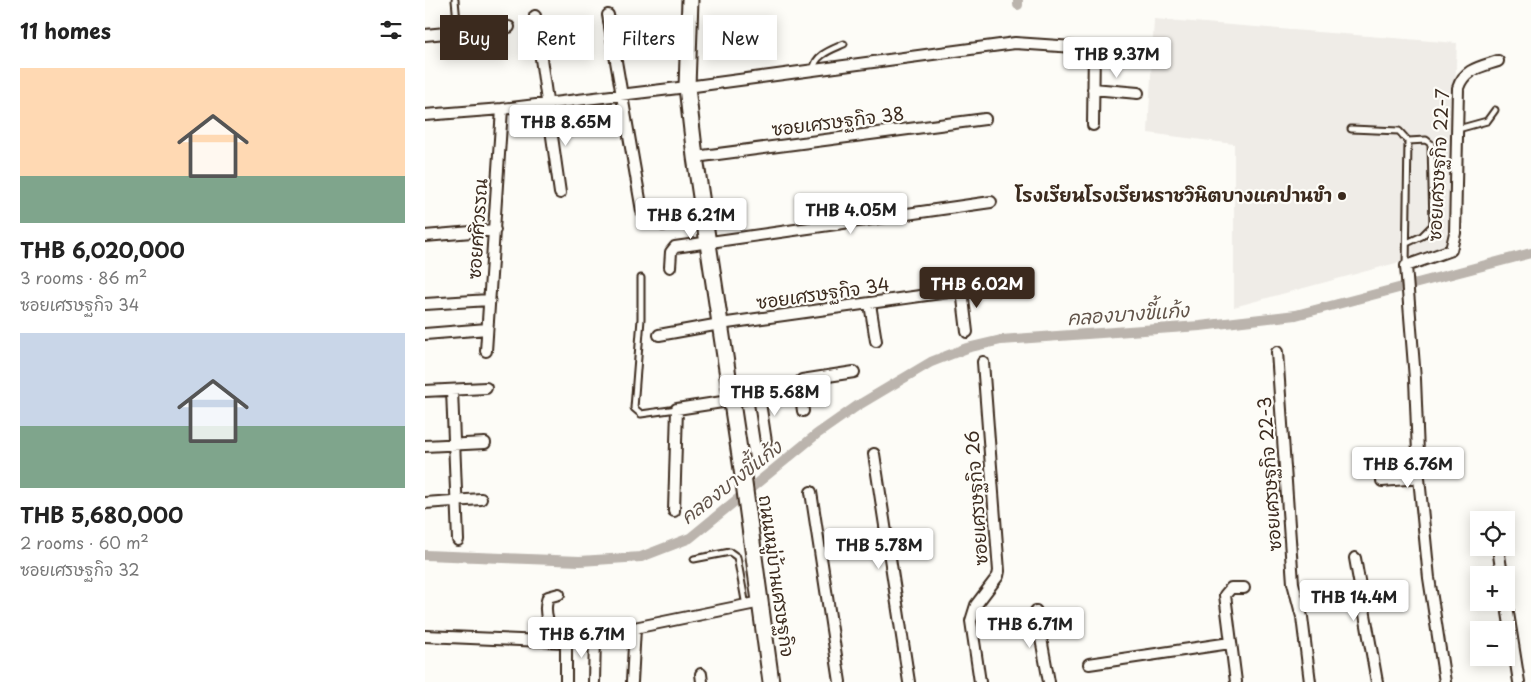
<!DOCTYPE html>
<meta charset="utf-8">
<style>
body{margin:0;font-family:"Playpen Sans","Playpen Sans Thai",sans-serif;background:#f6f6f6;color:#222;height:100vh;display:flex;flex-direction:column;font-size:19px;white-space:nowrap}
*{box-sizing:border-box;margin:0}
p{font-size:16px;color:#767676}
.icon{flex:none;width:28px;height:28px;fill:none;stroke:currentColor;stroke-width:2;stroke-linecap:round;stroke-linejoin:round}
.map{position:relative;flex:1;overflow:hidden}
.panel{display:flex;flex-direction:column;background:#fff;width:425px}
.panel>*{flex:none}
.hud{position:absolute;left:15px;top:15px;width:475px;height:45px;display:flex;gap:10px}
.fabs{position:absolute;left:1045px;top:511px;display:grid;gap:10px}
.fabs a{display:grid;place-items:center;width:45px;height:45px;border-radius:0px;background:#fff;box-shadow:0 2px 12px #0003;font-size:25px}
.price{position:absolute;translate:-50% -42px;padding:0 11px;border-radius:5px;background:#fff;color:#222;font-size:16px;line-height:32px;filter:drop-shadow(0 1px 2px #0008)}
.price::after{content:'';position:absolute;left:50%;top:30px;width:15px;height:11px;margin-left:-8px;background:inherit;clip-path:polygon(0 0,100% 0,50% 100%)}
.price.on{background:#3b2a1e;color:#fff}
ul{padding:0;list-style:none}
li{display:grid;align-content:center;gap:10px;height:265px;padding:0 20px}
li span{display:grid;place-items:center;height:155px;border-radius:0px;color:#555}
li>.icon{margin-inline-start:auto}
span .icon{width:90px;height:90px;fill:#fffc;stroke-width:1}
li b{font-size:21px}
h2{display:flex;justify-content:space-between;align-items:center;height:60px;padding:0 20px;font-size:21px}
.pill{padding:0 18px;border-radius:0px;background:#fff;box-shadow:0 2px 12px #0003;font-size:18px;line-height:45px}
.pill.on{background:#3b2a1e;color:#fff}
main{display:flex;flex:1;min-height:0}
.map>svg:first-child{display:block}
.built{fill:#efece7}
.lines{fill:none;stroke-linecap:round;stroke-linejoin:round}
.canal{stroke:#bbb4ad;stroke-width:10}
.lane-casing{stroke:#3b2a1e;stroke-width:9}
.street-casing{stroke:#3b2a1e;stroke-width:14}
.secondary-casing{stroke:#3b2a1e;stroke-width:19}
.lane{stroke:#fdfcf7;stroke-width:5}
.street{stroke:#fdfcf7;stroke-width:10}
.secondary{stroke:#fdfcf7;stroke-width:15}
.poi-dot{fill:#3b2a1e;stroke:#fdfcf7;stroke-width:2}
.labels{text-anchor:middle;stroke-width:4.5;stroke-linejoin:round;paint-order:stroke}
.street-label{font-size:18px;fill:#3b2a1e;stroke:#fdfcf7}
.poi-label{font-size:18px;font-weight:bold;fill:#3b2a1e;stroke:#fdfcf7;text-anchor:end}
.water-label{font-size:19px;font-style:italic;fill:#615349;stroke:#fdfcf7}
</style>
<main>
<section class="panel">
<h2>11 homes<svg class="icon" aria-label="filters" viewBox="0 0 24 24"><path d="M4 7h16M4 17h16"/><circle cx="9" cy="7" r="2"/><circle cx="15" cy="17" r="2"/></svg></h2>
<ul>
<li><span style="background:linear-gradient(#ffd9b3 70%,#7fa58c 0)"><svg class="icon" aria-label="home" viewBox="0 0 24 24"><path d="M3 11l9-7 9 7M6 9v11h12V9"/></svg></span><div><b>THB 6,020,000</b><p>3 rooms · 86 m²</p><p>ซอยเศรษฐกิจ 34</p></div></li>
<li><span style="background:linear-gradient(#c9d6e8 60%,#7fa58c 0)"><svg class="icon" aria-label="home" viewBox="0 0 24 24"><path d="M3 11l9-7 9 7M6 9v11h12V9"/></svg></span><div><b>THB 5,680,000</b><p>2 rooms · 60 m²</p><p>ซอยเศรษฐกิจ 32</p></div></li>
</ul>
</section>
<div class="map">
<svg width="1106" height="682" viewBox="0 0 1106 682">
<rect width="100%" height="100%" fill="#fdfcf7"/>
<filter id="ink" filterUnits="userSpaceOnUse"><feTurbulence type="fractalNoise" baseFrequency=".02" numOctaves="2"/><feDisplacementMap in="SourceGraphic" scale="10" xChannelSelector="R" yChannelSelector="G"/><feConvolveMatrix kernelMatrix="1 2 1 2 8 2 1 2 1" color-interpolation-filters="sRGB"/></filter>
<g filter="url(#ink)">
<path class="built" d="M729 19 1032 43 1023 249 809 307V144L723 133Z"/>
<g class="lines">
<path class="canal" d="M593 5V0
M0 555 155 561 216 557 265 538 392 434 432 406 506 362 542 348 576 340 775 326 871 315 1106 253"/>
<defs>
<path id="lane" d="M30 0 33 32
M389 69C389 55 408 49 419 44
M926 129 974 131 983 141 981 266
M1033 129 1062 121 1070 110
M982 243 997 236 1008 225 1006 144 1001 140 983 141
M216 278V319L209 408 216 414 252 409
M269 559 305 552 312 557 321 606"/>
<path id="street" d="M183 15 217 211 231 214 238 225
M110 16 135 193
M186 31 224 28
M0 35 84 27
M668 89 713 93
M0 115 77 109 262 87 590 43 723 52
M668 125 669 48
M270 157 560 119
M0 236 70 230
M245 267 246 252 250 247 566 202
M537 290 542 332
M0 304 64 300
M445 304 451 341
M0 334 62 329
M234 335 295 324 566 286
M61 351 77 109
M852 352 868 583 877 617 885 682
M27 390 33 540
M375 390 378 411
M0 391 61 388
M334 396 341 442
M0 446 60 443
M449 454 484 682
M957 481 994 478
M386 492 415 682
M0 503 56 499
M249 511 252 409 375 390 374 383 377 380 429 372
M1073 548 1077 575
M930 558 952 682
M1081 600 1094 682
M611 611 624 682
M0 636 141 642 336 602
M133 641C125 628 117 613 123 597L134 594
M664 664 805 643
M276 674 277 682
M141 682V642
M169 682 170 636
M207 682 210 628
M555 682 546 621 551 605 573 576 574 571 558 362
M811 682 800 595 806 588H819
M1020 682 1004 578 994 478 990 379 981 266 1026 250 1030 233 1033 88C1039 69 1055 67 1073 61"/>
<path id="secondary" d="M265 0 262 87 270 157 318 476 346 682"/>
</defs>
<use href="#lane" class="lane-casing"/>
<use href="#street" class="street-casing"/>
<use href="#secondary" class="secondary-casing"/>
<use href="#lane" class="lane"/>
<use href="#street" class="street"/>
<use href="#secondary" class="secondary"/>
</g>
</g>
<circle class="poi-dot" cx="917" cy="196" r="5"/>
<g class="labels">
<g class="street-label">
<text transform="translate(413 122) rotate(-7)" y="6">ซอยเศรษฐกิจ 38</text>
<text transform="translate(1014 165) rotate(-87)" y="6">ซอยเศรษฐกิจ 22-7</text>
<text transform="translate(53 229) rotate(-86)" y="6">ซอยศศิวรรณ</text>
<text transform="translate(398 294) rotate(-8)" y="6">ซอยเศรษฐกิจ 34</text>
<text transform="translate(845 474) rotate(-94)" y="6">ซอยเศรษฐกิจ 22-3</text>
<text transform="translate(552 498) rotate(-94)" y="6">ซอยเศรษฐกิจ 26</text>
<text transform="translate(351 576) rotate(82)" y="6">ถนนหมู่บ้านเศรษฐกิจ</text>
</g>
<g class="poi-label">
<text x="907" y="202">โรงเรียนโรงเรียนราชวินิตบางแคปานขำ</text>
</g>
<g class="water-label">
<text transform="translate(703 314) rotate(-4)" y="7">คลองบางขี้แก้ง</text>
<text transform="translate(306 482) rotate(-38)" y="7">คลองบางขี้แก้ง</text>
</g>
</g>
</svg>
<div class="fabs">
<a><svg class="icon" aria-label="locate" viewBox="0 0 24 24"><circle cx="12" cy="12" r="6"/><path d="M12 2v4M12 18v4M2 12h4M18 12h4"/></svg></a>
<a>+</a>
<a>−</a>
</div>
<b class="price" style="left:692px;top:79px">THB 9.37M</b>
<b class="price" style="left:141px;top:147px">THB 8.65M</b>
<b class="price" style="left:426px;top:235px">THB 4.05M</b>
<b class="price" style="left:266px;top:240px">THB 6.21M</b>
<b class="price on" style="left:552px;top:309px">THB 6.02M</b>
<b class="price" style="left:350px;top:417px">THB 5.68M</b>
<b class="price" style="left:983px;top:489px">THB 6.76M</b>
<b class="price" style="left:454px;top:570px">THB 5.78M</b>
<b class="price" style="left:929px;top:622px">THB 14.4M</b>
<b class="price" style="left:605px;top:649px">THB 6.71M</b>
<b class="price" style="left:157px;top:659px">THB 6.71M</b>
<div class="hud">
<a class="pill on">Buy</a>
<a class="pill">Rent</a>
<a class="pill">Filters</a>
<a class="pill">New</a>
</div>
</div>
</main>
